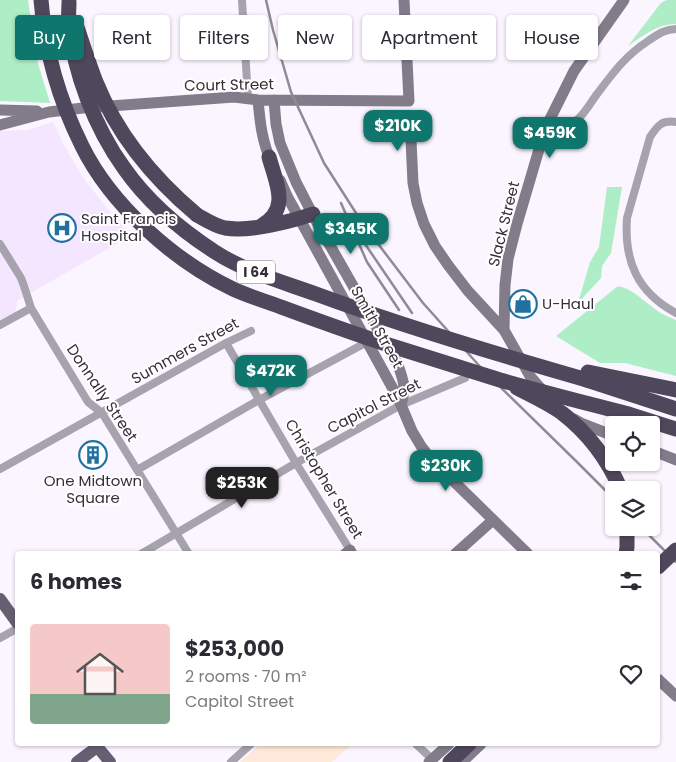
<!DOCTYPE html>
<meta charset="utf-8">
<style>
body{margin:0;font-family:Poppins,sans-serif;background:#f2f2f3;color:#2b2b33;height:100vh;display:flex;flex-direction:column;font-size:19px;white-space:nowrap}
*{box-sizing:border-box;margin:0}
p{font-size:16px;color:#7c7c81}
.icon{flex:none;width:28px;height:28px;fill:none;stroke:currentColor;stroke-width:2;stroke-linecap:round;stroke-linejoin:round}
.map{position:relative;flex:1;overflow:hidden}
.drawer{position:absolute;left:15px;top:551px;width:645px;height:195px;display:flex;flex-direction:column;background:#fff;border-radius:5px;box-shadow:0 1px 4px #0004}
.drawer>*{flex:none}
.top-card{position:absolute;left:15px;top:15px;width:646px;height:45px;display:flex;gap:10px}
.buttons{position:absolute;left:605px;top:416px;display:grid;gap:10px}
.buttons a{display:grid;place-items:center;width:55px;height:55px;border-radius:5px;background:#fff;box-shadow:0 1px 4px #0004;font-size:25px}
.price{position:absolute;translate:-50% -42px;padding:0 11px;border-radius:10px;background:#0f766e;color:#fff;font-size:16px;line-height:32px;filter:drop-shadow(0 1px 2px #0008)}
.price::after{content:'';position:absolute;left:50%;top:30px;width:15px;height:11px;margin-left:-8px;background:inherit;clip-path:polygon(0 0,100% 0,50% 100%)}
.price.active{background:#222;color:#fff}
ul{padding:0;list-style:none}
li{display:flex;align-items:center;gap:15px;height:125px;padding:0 15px}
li+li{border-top:1px solid #e1e1e2}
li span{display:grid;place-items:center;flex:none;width:140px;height:100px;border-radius:5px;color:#555}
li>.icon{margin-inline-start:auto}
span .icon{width:60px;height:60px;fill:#fffc;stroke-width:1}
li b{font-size:21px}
h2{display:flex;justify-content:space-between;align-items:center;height:60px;padding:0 15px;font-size:21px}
.chip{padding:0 18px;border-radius:5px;background:#fff;box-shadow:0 1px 4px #0004;font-size:18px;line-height:45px}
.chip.active{background:#0f766e;color:#fff}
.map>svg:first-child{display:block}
.commercial{fill:#fee9db}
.built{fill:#f5e6ff}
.green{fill:#adeec6}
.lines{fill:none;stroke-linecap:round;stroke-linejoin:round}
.street{stroke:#a7a3ae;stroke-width:8}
.secondary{stroke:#817b8a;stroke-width:11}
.primary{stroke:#665f71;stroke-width:12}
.highway{stroke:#4f475b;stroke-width:15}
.rail{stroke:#8f8a93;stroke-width:2.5}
.highway-bridge{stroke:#4f475b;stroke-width:15}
.labels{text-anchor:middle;stroke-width:4;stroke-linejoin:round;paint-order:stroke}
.shield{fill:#fff;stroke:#716d74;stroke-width:1}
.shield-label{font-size:14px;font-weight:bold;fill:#342f38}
.street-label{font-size:15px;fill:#342f38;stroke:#fff}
.poi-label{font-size:15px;fill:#342f38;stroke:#fff;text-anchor:start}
</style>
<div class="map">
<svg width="676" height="762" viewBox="0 0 676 762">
<rect width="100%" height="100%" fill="#fbf5ff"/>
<path class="commercial" d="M260 744H352L332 762H240Z"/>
<path class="built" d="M53 122 64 145 84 179 117 221 132 235 17 301 16 312 0 320V131L27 130Z"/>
<path class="green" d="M0 0H28L37 60 50 103 0 101Z
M668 0H676V24C657 24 643 36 628 46L660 4 664 1Z
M607 187H622L611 253 602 266 601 278 578 303 590 262 599 247Z
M618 286C633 289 642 300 655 309 661 314 669 317 676 320V376L625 363H600L556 336Z"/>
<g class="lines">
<path class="street" d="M242 0 248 98
M676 122C662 120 658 125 650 137L627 218C624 261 637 292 676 313
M545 129C556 128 570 126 578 119 586 112 591 102 597 94 613 73 625 56 648 41 657 35 665 29 676 29
M0 244 21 278 24 286 31 308 88 402 102 413 189 554
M0 325 31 308
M226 343 296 463 350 550
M0 469 226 343 251 331
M137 470 259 400 371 340
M141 554 296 463 401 405 465 378
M0 638 18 628
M416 744 432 759
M231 762 251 744"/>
<path class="secondary" d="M258 100C260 122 262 143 272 163
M274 100 276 124 280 143 296 182 315 219 398 365C404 382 406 387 401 405
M0 110 37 111
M410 119 413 183 417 203 424 224 435 246 448 265 468 291 504 330 530 376 544 392
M0 125 49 112 83 108 234 97 258 100 409 101 404 0
M280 180 287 196 392 387 401 405 412 431 421 446 431 459 528 554
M504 330 505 285 508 259 517 224 545 129 574 71 624 0
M574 419 583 424 614 436
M651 450 676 460
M345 554 350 550 352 554
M455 554 493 520
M658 679 676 696
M429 762 449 744
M462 762 481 744"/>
<path class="primary" d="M0 599 18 624
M95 744 110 762
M77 762 97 747"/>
<path class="highway" d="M197 215C206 220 215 226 225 228 250 232 289 222 313 214
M261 226C291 209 276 183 269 157
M588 372 676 390
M587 380 676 409
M517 388C532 396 548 403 562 413 588 433 608 460 621 490
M628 414 676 429
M626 554 627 547V528
M450 762 469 744"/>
<path class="rail" d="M266 0 273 30 291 92 324 163 363 224 423 303 483 370 577 462 614 499
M341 203 367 262 399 310
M363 241 412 313
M642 528 676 562"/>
<path class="highway-bridge" d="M41 0C45 51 59 100 82 146 111 205 174 261 233 289 248 296 265 301 281 307 319 321 357 335 395 347 430 358 465 369 500 380 542 392 586 403 628 414
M69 2C69 9 68 17 69 24 74 73 95 128 124 168 147 201 181 230 215 252 246 272 283 282 316 294 405 327 496 354 587 380
M77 27C83 45 89 64 96 82 117 134 154 179 197 215
M658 567 676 550"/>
</g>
<defs>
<symbol id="hospital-ring" viewBox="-11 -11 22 22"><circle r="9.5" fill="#fff" stroke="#2071a2" stroke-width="1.5"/><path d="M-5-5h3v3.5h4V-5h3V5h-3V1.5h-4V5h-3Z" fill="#2071a2"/></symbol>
<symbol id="shop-ring" viewBox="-11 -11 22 22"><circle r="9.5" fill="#fff" stroke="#2071a2" stroke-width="1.5"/><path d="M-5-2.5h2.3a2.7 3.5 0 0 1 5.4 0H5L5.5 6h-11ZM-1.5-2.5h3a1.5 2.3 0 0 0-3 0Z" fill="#2071a2"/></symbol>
<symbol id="building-ring" viewBox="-11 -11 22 22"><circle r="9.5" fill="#fff" stroke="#2071a2" stroke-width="1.5"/><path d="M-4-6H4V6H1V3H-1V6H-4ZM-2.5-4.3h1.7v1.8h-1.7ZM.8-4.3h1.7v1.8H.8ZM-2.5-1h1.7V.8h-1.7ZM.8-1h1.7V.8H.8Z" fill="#2071a2"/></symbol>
</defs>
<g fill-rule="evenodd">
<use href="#hospital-ring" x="46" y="212" width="32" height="32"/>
<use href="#shop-ring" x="507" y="288" width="32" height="32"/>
<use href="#building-ring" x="77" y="439" width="32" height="32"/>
</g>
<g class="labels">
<rect class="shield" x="237" y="260.5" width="38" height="23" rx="4"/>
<g class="shield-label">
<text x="256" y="277">I 64</text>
</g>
<g class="street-label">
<text transform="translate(229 85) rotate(-1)" y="5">Court Street</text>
<text transform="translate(504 224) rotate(-76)" y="5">Slack Street</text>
<text transform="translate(377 327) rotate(61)" y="5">Smith Street</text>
<text transform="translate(185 351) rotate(-29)" y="5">Summers Street</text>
<text transform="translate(102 393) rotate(56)" y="5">Donnally Street</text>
<text transform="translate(374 406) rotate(-27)" y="5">Capitol Street</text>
<text transform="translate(324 479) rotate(59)" y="5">Christopher Street</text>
</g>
<g class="poi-label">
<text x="81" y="224">Saint Francis<tspan x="81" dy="17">Hospital</tspan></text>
<text x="542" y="309">U-Haul</text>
<text x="93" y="486" text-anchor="middle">One Midtown<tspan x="93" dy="17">Square</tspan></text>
</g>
</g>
</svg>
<div class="buttons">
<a><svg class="icon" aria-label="locate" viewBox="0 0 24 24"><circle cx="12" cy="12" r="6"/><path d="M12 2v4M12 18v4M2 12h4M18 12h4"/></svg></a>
<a><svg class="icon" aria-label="layers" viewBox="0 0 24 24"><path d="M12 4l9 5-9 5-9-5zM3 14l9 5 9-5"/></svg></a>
</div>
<b class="price" style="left:398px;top:152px">$210K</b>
<b class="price" style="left:550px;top:159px">$459K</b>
<b class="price" style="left:351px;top:255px">$345K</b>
<b class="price" style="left:271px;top:397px">$472K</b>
<b class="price" style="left:446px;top:492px">$230K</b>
<b class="price active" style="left:242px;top:509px">$253K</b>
<div class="top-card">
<a class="chip active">Buy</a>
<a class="chip">Rent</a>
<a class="chip">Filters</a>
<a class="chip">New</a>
<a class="chip">Apartment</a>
<a class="chip">House</a>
</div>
<section class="drawer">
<h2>6 homes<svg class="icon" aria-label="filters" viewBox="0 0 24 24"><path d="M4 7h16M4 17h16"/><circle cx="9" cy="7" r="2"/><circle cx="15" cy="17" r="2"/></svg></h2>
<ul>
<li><span style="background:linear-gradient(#f6c9c9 70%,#7fa58c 0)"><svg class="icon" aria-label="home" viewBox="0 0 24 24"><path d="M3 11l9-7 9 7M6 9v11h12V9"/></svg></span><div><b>$253,000</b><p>2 rooms · 70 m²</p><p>Capitol Street</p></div><svg class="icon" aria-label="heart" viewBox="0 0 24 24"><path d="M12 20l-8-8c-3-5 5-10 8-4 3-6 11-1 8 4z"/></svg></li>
</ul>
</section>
</div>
